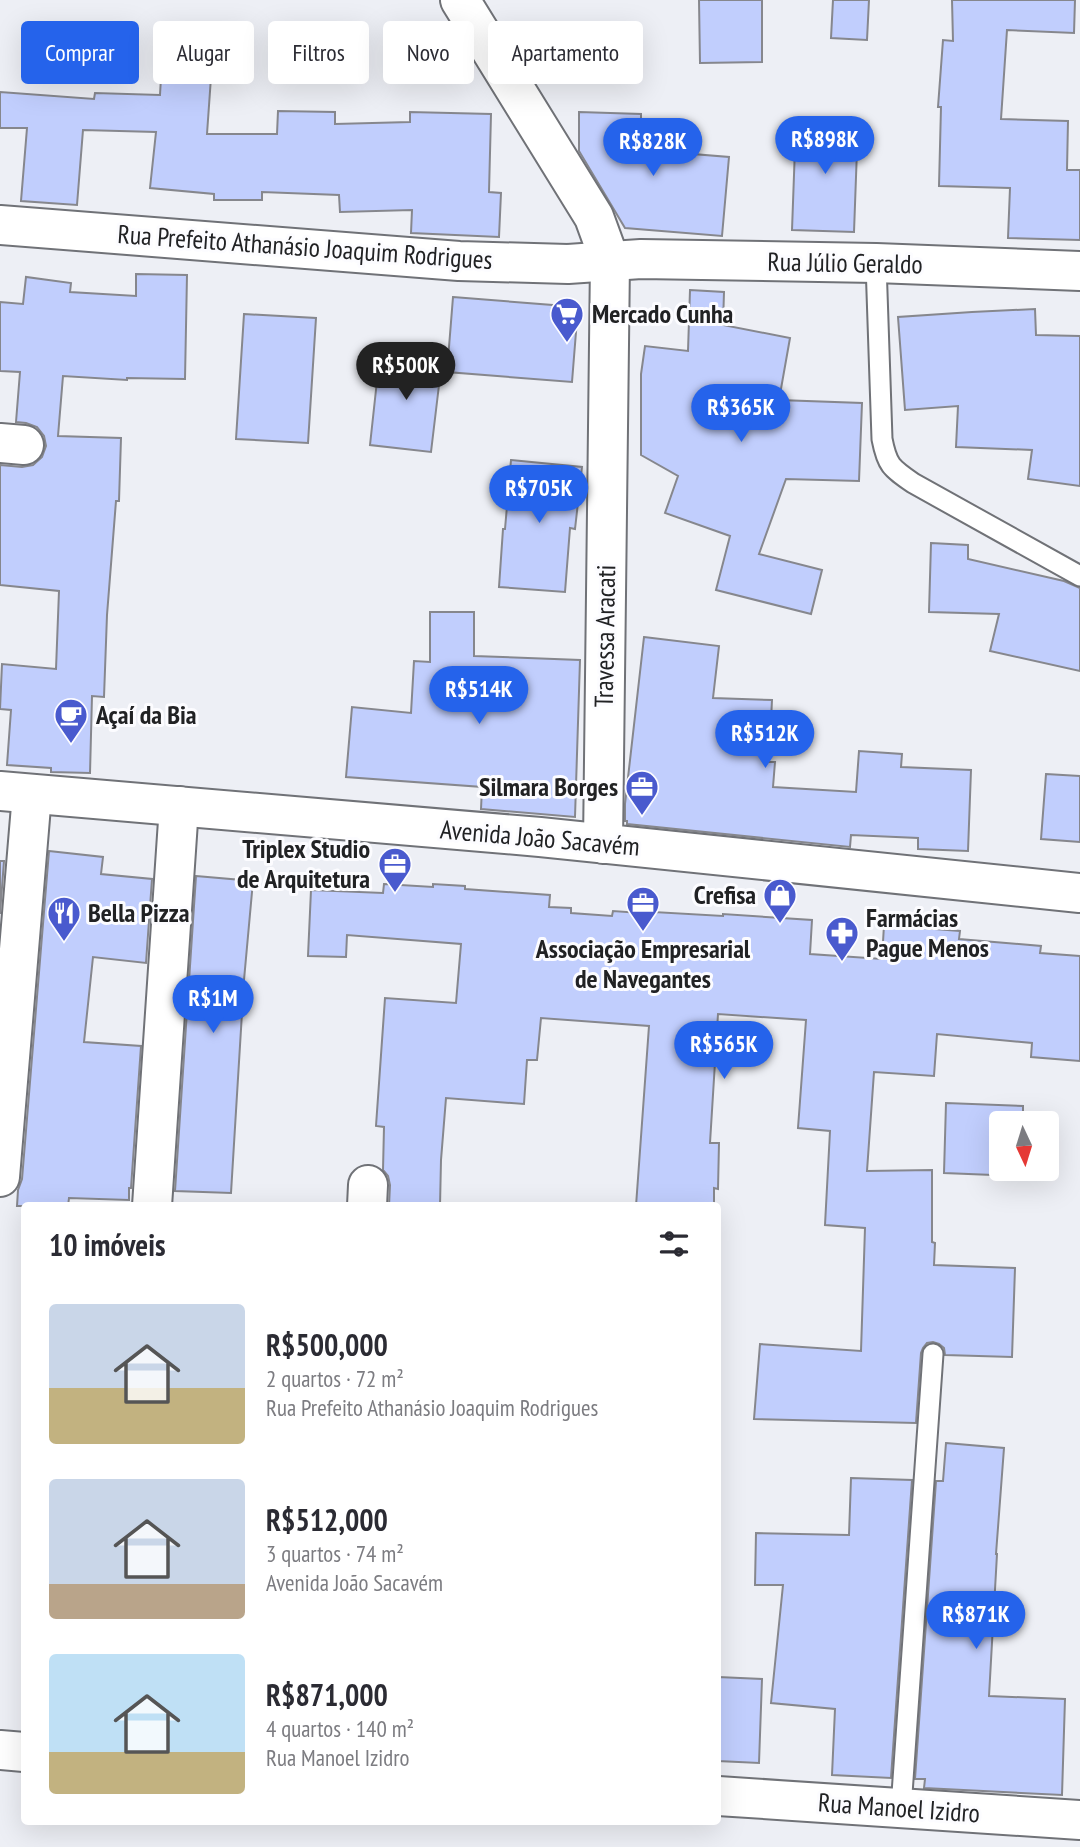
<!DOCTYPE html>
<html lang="pt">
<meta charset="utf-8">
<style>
body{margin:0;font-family:"PT Sans Narrow",sans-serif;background:#f2f2f3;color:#2b2b33;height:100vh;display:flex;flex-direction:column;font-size:26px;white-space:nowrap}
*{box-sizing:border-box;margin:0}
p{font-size:23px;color:#7c7c81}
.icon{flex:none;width:38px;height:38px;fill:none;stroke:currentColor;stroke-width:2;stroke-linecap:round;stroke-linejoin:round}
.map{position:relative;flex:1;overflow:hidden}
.drawer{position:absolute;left:21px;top:1202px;width:700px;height:623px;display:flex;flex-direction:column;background:#fff;border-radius:7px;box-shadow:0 7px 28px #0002}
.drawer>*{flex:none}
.guide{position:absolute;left:21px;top:21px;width:700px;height:63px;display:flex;gap:14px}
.needle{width:46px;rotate:176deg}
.buttons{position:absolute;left:989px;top:1111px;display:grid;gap:14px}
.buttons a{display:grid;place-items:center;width:70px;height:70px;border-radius:7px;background:#fff;box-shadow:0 7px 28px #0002;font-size:35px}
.price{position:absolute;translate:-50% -60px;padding:0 16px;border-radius:24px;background:#2563eb;color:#fff;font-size:23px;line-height:46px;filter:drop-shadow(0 2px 4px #0008)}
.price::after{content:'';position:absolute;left:50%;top:42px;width:21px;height:16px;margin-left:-10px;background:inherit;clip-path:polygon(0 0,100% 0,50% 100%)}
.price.selected{background:#222;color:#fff}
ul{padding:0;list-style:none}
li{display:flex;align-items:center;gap:21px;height:175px;padding:0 28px}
li span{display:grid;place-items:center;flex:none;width:196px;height:140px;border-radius:7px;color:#555}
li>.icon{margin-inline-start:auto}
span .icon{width:84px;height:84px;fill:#fffc;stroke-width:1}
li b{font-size:30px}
h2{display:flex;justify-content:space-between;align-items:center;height:84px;padding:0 28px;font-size:30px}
.pill{padding:0 24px;border-radius:7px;background:#fff;box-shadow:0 7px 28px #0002;font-size:24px;line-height:63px}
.pill.selected{background:#2563eb;color:#fff}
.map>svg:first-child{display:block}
.building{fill:#c1cefd;stroke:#86878d;stroke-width:2}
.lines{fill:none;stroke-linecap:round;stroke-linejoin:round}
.lane-casing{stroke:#707277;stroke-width:23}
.street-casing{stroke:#707277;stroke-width:42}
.secondary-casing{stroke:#707277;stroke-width:42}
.lane{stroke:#fff;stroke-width:19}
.street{stroke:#fff;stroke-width:38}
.secondary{stroke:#fff;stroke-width:38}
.labels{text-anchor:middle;stroke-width:6;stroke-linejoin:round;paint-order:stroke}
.street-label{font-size:26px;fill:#212224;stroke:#fcfcff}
.poi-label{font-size:26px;font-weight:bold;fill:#212224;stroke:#fcfcff;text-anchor:start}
</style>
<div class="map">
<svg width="1080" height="1847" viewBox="0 0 1080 1847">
<rect width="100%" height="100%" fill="#edeff5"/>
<path class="building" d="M699 0H762V62L700 63Z
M833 0H869L867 40 831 38Z
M952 0H1075L1074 33 1007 30 1001 119 1068 121 1067 170H1080V240L1008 238 1010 188 939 186 941 107H938L943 40 953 41Z
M162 60 212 63 207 134H277L278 111 335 112V124L410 122V112L491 114 489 192 501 193 499 237 411 233 412 210 340 212 339 195 262 192V200H214V194L150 188 156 132 83 130 77 205 21 201 27 128H0V92L94 99 95 93 160 95Z
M579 112 641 114V138H644V150L729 157 722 236 625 228 579 151Z
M796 120 858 122 854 232 792 230Z
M136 274 187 275 185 379 127 378V380L63 376 58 436 121 438 119 501H116L107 615 104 697 92 696 90 773 51 772V768L7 765 11 710 0 709 2 664 56 669 59 591 0 585V465L22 467 33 465 42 457 46 446 44 436 37 427 26 423 16 422 20 372 0 371V302L23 304 26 277 71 283 70 292 136 296Z
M690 290 724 292 723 325 790 338 779 400 862 403 859 481 786 479 759 554 822 570 811 614 716 590 730 536 665 513 678 476 641 455V374L645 346 688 351Z
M453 297 578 307 572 382 447 372Z
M1035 309 1036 335 1080 336V486L1028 479 1032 450 956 447 958 406 905 410 898 317 972 312Z
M244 314 316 318 308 443 236 439Z
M380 353 442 360 431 452 370 445Z
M511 460 582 467 575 529 570 528 565 592 499 587 503 529H505Z
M931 543 968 545V559L1064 581 1080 588V671L990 651 999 614 929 612Z
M430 612H474V656L580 660 575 817 481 809 482 787 346 777 352 707 411 713 414 661 430 662Z
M644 637 719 646 713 698 772 700 769 762H775L773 787 856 792 859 751 902 754 901 767 971 770 968 851 918 849V838L851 835 850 847 627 824V821H625V804Z
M1046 774 1080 776V842L1041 839Z
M49 851 103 857 101 874 152 879 146 963 93 957 84 1042 141 1046 131 1188H129V1200L69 1198 68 1206H17L18 1190 22 1179Z
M0 861H4L0 914Z
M196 876 253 881 244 980 231 1193 175 1191Z
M384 884 433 887V884L465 886V889L550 895 549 907 571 908V913L612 916 613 911 654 914V912L723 916V914L812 920 810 954 882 959 884 925 960 931 959 939 1041 946 1040 953 1080 956V1061L1031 1057 1032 1043 937 1034 934 1076 874 1072 867 1171 932 1170V1242L935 1243 934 1265 1015 1268 1012 1357 945 1355 944 1348 939 1344 933 1342 927 1343 923 1348 921 1353 916 1423 754 1419 760 1344 861 1351 865 1228 825 1225 830 1131 798 1128 806 1020 718 1014 710 1143H719L718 1189 714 1188V1206H636L649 1026 541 1018 537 1060H527L524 1104 446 1098 441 1160 440 1206H389L390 1185 388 1176 383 1170 384 1127 376 1126 385 998 456 1003 461 944 347 935 346 957 308 956 311 890 383 893Z
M946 1103 1023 1106V1124H1001V1169H1022L1021 1176 944 1173Z
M946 1443 1004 1448 996 1554H997L989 1696 1065 1699 1062 1795 924 1788 925 1779H915L936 1481H943Z
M851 1478 912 1480 891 1778 832 1775 835 1709 771 1703 783 1585H755L756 1533 849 1535Z
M718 1677 762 1679 759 1763 718 1761Z"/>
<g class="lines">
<defs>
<path id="lane" d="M876 263 882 439C887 465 891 468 913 483L1080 576
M901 1808 933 1354"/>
<path id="street" d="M0 225 459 261 568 264 641 259 876 263 1080 271
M0 443 24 445
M0 1177 32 794
M152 1206 179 806
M367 1206 368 1185"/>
<path id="secondary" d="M460 0 594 217 610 261 603 844
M0 791 540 837 1080 893
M0 1750 24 1752
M718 1796 1080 1820"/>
</defs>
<use href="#lane" class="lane-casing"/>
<use href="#street" class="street-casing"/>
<use href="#secondary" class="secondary-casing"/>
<use href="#lane" class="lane"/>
<use href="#street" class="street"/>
<use href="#secondary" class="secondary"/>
</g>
<defs>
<symbol id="supermarket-pin" viewBox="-11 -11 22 30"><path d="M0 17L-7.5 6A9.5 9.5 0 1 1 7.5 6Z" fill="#495ace" stroke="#fcfcff"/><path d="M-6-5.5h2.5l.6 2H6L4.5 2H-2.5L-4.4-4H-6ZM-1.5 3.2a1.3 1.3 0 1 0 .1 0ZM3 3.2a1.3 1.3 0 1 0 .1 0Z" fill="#fff"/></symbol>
<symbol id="cafe-pin" viewBox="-11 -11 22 30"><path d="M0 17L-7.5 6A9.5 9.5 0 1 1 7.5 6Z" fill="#495ace" stroke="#fcfcff"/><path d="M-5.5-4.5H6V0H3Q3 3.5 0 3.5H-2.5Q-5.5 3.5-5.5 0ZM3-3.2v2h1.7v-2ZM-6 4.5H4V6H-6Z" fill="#fff"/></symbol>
<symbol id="office-pin" viewBox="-11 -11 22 30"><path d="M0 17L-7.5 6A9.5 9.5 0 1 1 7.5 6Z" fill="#495ace" stroke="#fcfcff"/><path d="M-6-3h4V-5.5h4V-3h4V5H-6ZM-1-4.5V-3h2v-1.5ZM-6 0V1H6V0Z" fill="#fff"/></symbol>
<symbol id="shop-pin" viewBox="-11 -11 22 30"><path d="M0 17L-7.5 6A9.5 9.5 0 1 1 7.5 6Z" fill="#495ace" stroke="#fcfcff"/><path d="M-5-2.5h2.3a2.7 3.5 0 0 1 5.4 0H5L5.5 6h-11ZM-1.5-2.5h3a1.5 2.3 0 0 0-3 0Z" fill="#fff"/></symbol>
<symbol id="restaurant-pin" viewBox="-11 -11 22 30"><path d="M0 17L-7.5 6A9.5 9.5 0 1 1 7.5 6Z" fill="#495ace" stroke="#fcfcff"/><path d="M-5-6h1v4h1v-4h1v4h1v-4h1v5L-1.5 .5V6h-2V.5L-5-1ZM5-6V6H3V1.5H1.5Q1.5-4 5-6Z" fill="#fff"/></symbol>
<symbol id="pharmacy-pin" viewBox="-11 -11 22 30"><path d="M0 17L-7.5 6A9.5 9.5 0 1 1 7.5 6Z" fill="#495ace" stroke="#fcfcff"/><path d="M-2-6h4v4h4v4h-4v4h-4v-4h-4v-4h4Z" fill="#fff"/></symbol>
</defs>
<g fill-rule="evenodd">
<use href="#supermarket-pin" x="548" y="295" width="38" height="52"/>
<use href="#cafe-pin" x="52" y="696" width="38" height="52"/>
<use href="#office-pin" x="623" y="768" width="38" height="52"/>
<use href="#office-pin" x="376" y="845" width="38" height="52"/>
<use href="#shop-pin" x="761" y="876" width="38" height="52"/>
<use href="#office-pin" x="624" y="884" width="38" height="52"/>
<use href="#restaurant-pin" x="45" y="894" width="38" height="52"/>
<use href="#pharmacy-pin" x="823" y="914" width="38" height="52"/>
</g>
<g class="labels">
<g class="street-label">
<text transform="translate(305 247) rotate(4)" y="9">Rua Prefeito Athanásio Joaquim Rodrigues</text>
<text transform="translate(845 263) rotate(1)" y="9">Rua Júlio Geraldo</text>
<text transform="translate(605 636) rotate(-89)" y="9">Travessa Aracati</text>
<text transform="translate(540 838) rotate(5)" y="9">Avenida João Sacavém</text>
<text transform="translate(899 1808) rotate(4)" y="9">Rua Manoel Izidro</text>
</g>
<g class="poi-label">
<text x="592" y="323">Mercado Cunha</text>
<text x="96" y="724">Açaí da Bia</text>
<text x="618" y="796" text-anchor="end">Silmara Borges</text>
<text x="370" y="858" text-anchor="end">Triplex Studio<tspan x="370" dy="30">de Arquitetura</tspan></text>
<text x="756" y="904" text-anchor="end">Crefisa</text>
<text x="88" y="922">Bella Pizza</text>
<text x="866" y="927">Farmácias<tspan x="866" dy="30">Pague Menos</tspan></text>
<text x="643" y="958" text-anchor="middle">Associação Empresarial<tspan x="643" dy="30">de Navegantes</tspan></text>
</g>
</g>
</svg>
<div class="buttons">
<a><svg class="needle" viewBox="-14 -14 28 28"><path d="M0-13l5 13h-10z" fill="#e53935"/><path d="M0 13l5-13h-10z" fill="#7c7c81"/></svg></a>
</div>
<b class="price" style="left:825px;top:176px">R$898K</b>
<b class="price" style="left:653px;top:178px">R$828K</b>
<b class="price selected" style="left:406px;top:402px">R$500K</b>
<b class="price" style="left:741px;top:444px">R$365K</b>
<b class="price" style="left:539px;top:525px">R$705K</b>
<b class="price" style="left:479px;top:726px">R$514K</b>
<b class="price" style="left:765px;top:770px">R$512K</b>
<b class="price" style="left:213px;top:1035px">R$1M</b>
<b class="price" style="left:724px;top:1081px">R$565K</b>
<b class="price" style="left:976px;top:1651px">R$871K</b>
<div class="guide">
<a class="pill selected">Comprar</a>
<a class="pill">Alugar</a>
<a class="pill">Filtros</a>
<a class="pill">Novo</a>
<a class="pill">Apartamento</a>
</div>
<section class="drawer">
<h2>10 imóveis<svg class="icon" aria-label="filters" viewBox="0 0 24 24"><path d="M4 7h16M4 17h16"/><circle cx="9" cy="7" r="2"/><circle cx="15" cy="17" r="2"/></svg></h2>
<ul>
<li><span style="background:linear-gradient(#c9d6e8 60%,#c2b280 0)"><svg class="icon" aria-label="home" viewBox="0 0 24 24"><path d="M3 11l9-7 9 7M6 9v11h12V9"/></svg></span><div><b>R$500,000</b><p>2 quartos · 72 m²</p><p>Rua Prefeito Athanásio Joaquim Rodrigues</p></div></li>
<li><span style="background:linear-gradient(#c9d6e8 75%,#b9a48a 0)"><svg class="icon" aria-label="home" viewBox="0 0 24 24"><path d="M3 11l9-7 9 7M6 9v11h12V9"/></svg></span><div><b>R$512,000</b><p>3 quartos · 74 m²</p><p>Avenida João Sacavém</p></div></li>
<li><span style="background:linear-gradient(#bfe0f5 70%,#c2b280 0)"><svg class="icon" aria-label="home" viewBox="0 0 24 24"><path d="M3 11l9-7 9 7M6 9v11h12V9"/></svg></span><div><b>R$871,000</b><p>4 quartos · 140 m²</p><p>Rua Manoel Izidro</p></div></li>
</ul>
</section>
</div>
